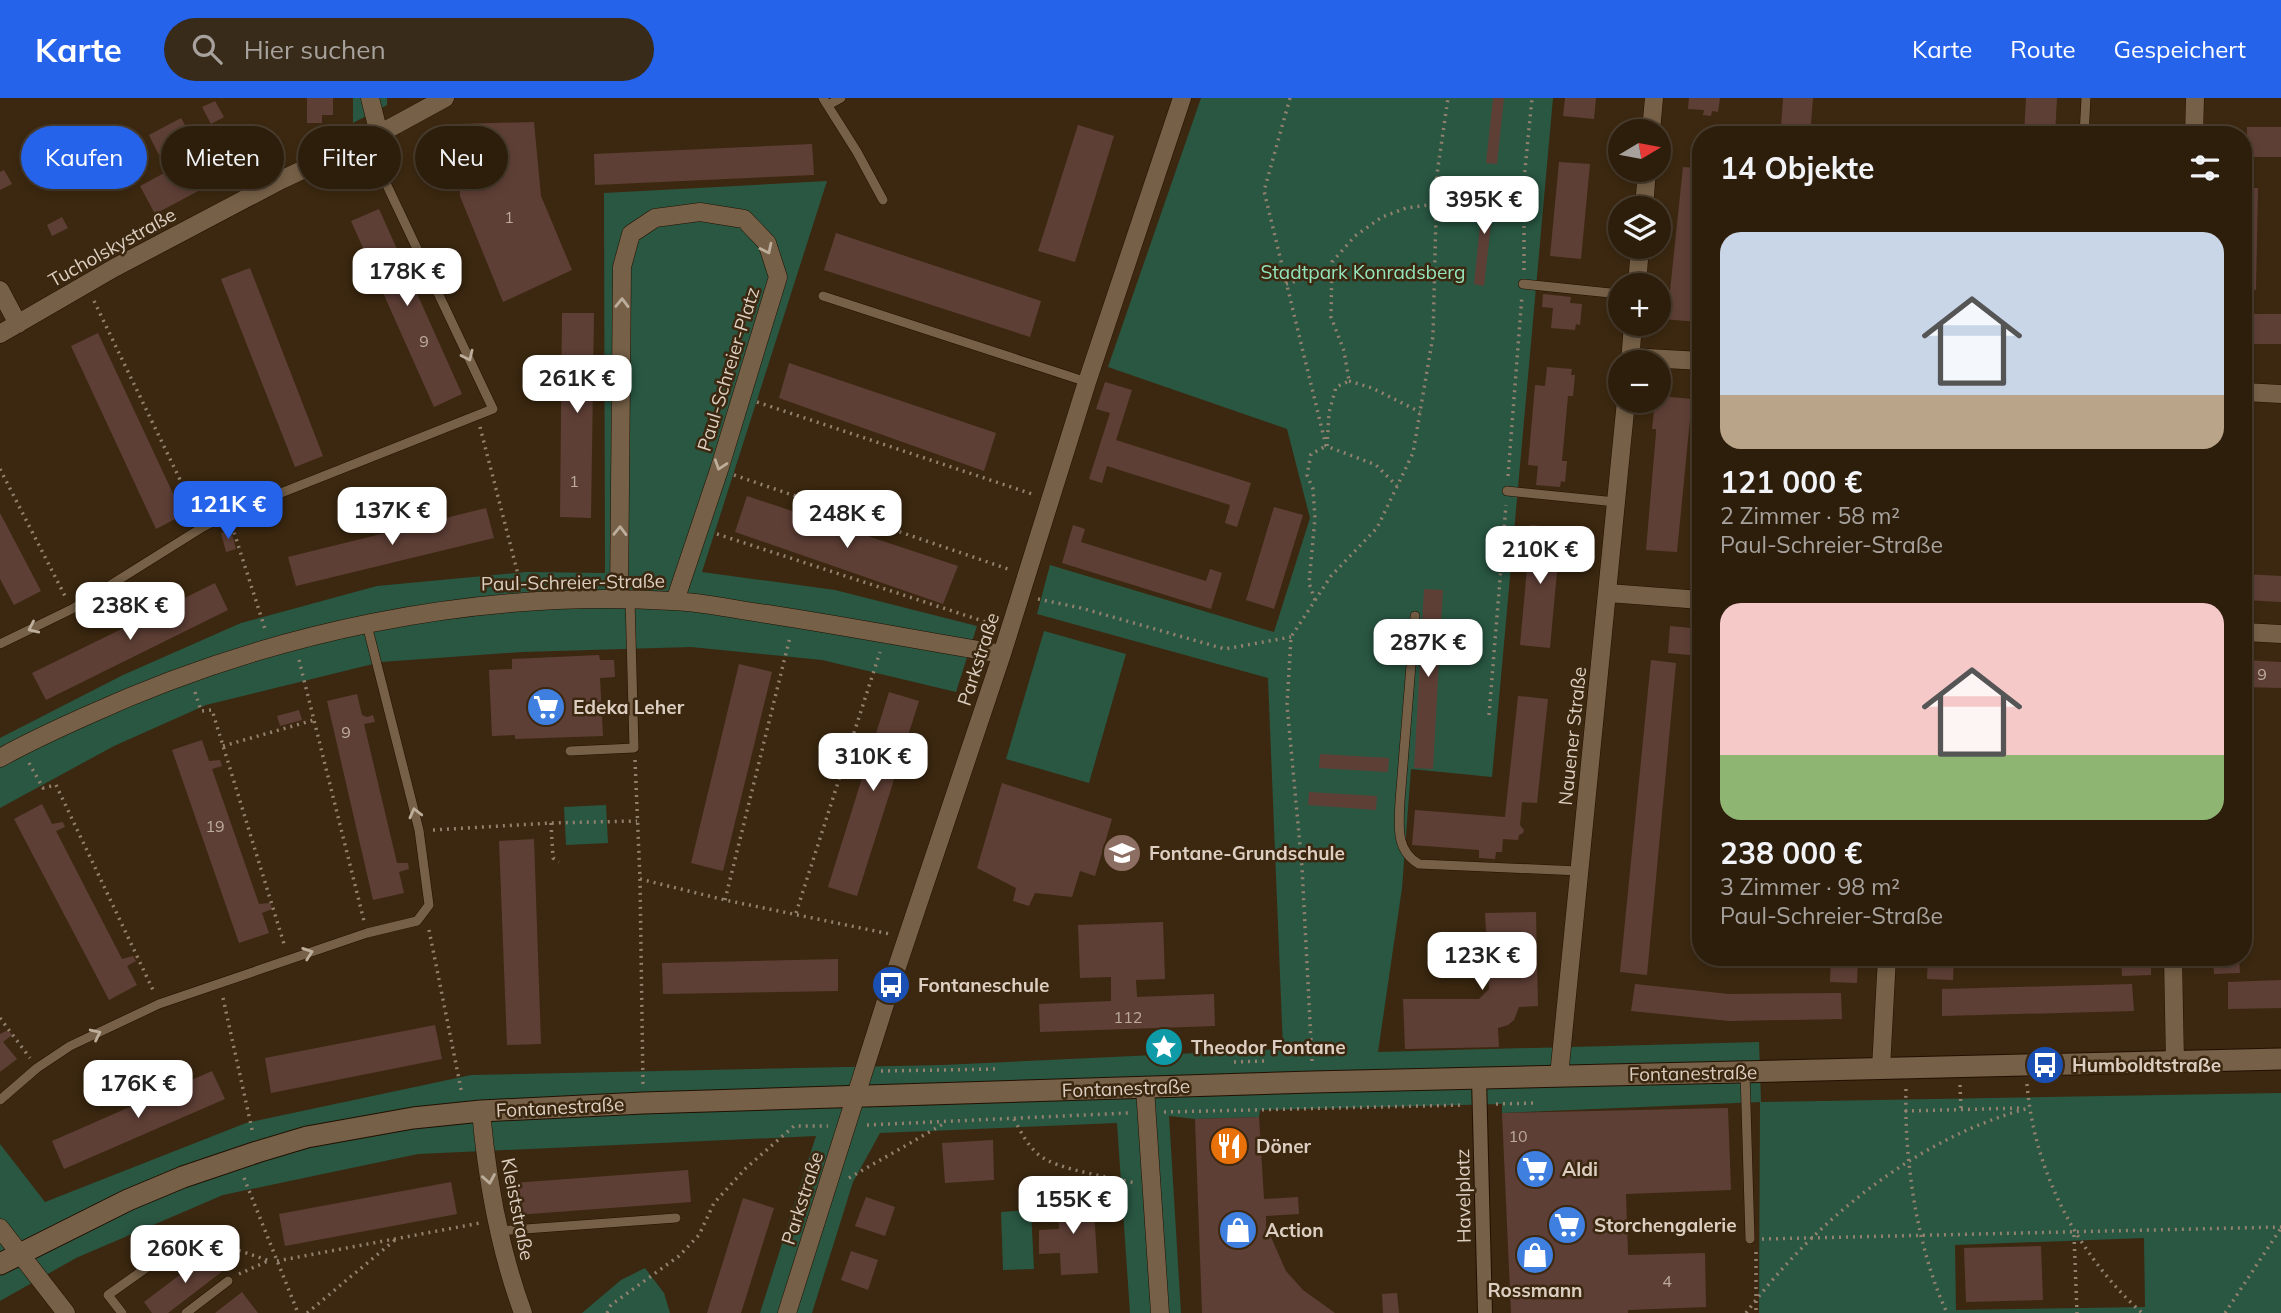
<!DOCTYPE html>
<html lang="de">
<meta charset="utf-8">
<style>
body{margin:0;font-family:Mulish,sans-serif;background:#392b1a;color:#f1f3f6;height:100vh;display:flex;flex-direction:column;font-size:26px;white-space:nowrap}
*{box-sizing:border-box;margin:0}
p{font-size:23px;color:#a7a29d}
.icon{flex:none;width:38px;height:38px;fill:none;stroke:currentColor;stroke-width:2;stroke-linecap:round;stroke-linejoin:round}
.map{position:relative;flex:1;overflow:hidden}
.drawer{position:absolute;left:1692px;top:28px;width:560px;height:840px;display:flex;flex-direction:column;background:#2d1e0c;border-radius:28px;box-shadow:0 4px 10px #0003,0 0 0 2px #483c2d}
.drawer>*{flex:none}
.guide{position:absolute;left:21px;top:28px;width:665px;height:63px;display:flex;gap:14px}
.needle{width:46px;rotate:80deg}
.tools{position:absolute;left:1608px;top:21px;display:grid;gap:14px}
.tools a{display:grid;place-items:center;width:63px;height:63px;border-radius:50%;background:#2d1e0c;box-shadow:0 4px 10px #0003,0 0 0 2px #483c2d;font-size:35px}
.price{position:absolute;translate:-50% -60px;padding:0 16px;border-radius:14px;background:#fff;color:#222;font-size:23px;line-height:46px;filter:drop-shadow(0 2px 4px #0008)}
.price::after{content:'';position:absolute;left:50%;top:42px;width:21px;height:16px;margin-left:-10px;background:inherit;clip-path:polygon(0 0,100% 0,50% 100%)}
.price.current{background:#2563eb;color:#fff}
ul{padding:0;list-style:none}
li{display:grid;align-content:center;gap:14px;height:371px;padding:0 28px}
li span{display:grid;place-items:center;height:217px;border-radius:21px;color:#555}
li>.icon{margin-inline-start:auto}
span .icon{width:126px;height:126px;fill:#fffc;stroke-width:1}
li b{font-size:30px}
h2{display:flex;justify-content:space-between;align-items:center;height:84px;padding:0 28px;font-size:30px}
.pill{padding:0 24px;border-radius:32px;background:#2d1e0c;box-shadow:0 4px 10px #0003,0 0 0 2px #483c2d;font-size:24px;line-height:63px}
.pill.current{background:#2563eb;color:#fff}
header{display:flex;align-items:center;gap:42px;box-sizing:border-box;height:98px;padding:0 35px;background:#2563eb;color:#fff}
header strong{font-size:33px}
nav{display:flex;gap:38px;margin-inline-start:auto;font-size:24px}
.search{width:490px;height:63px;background:#392b1a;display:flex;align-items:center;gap:18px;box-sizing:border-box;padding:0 24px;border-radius:38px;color:#a7a29d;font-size:26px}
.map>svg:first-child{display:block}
.green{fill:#295742;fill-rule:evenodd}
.building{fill:#5e3f36}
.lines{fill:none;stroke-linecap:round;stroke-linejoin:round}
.service-casing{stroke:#221000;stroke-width:10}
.pedestrian-casing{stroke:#221000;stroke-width:16}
.minor-casing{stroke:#221000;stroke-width:19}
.tertiary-casing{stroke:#221000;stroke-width:23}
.path{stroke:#91816e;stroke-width:3.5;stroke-dasharray:2 5;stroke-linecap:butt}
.service{stroke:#766047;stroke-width:9}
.pedestrian{stroke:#766047;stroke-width:14}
.minor{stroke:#766047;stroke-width:18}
.tertiary{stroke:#766047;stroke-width:21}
.oneway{stroke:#bdae9c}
.labels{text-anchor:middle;stroke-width:5;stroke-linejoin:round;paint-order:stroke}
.number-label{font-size:16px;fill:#bcab9e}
.street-label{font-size:19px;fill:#dccfc1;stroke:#3c2810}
.park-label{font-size:19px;fill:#93e4bd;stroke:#3c2810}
.poi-label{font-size:19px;font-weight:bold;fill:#dccfc1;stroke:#3c2810;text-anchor:start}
</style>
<header>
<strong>Karte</strong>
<div class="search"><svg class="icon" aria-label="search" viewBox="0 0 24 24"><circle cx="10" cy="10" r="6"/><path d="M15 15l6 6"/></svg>Hier suchen</div>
<nav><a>Karte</a><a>Route</a><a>Gespeichert</a></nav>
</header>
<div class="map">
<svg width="2281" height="1215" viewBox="0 0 2281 1215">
<rect width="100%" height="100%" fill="#3c2810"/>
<path class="green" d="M353 0H387V7L353 25Z
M1201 0H1553L1492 679 1411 671 1402 790 1378 954 1759 944 1761 1004 2281 995V1215H1759L1760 1004 1502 1015V1006L1260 1012 1259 1019 1195 1021 1169 1018 1181 1215H1130L1117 1025 880 1035 853 1084 812 1215H760L816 1038 418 1056 223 1097 76 1160 0 1203V1046L45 1104 246 1025 471 977 942 967 1283 951 1268 580 1037 516 1050 467 1274 534 1310 420 1287 331 1108 269ZM2144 1140 2145 1209 1956 1212 1955 1147Z
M827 83 702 474 835 492 977 528 956 594 822 562 691 549 522 554 381 564 206 607 114 648 0 710V640L123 577 241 525 377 488 526 474 605 475 604 95Z
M1044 533 1126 556 1089 685 1006 661Z
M606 707 608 745 566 747 564 709Z
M1031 1112 1034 1171 1003 1172 1001 1114Z
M645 1170 664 1195 670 1215H582L621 1182Z"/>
<path class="building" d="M307 0H333V17H322V25H307Z
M1493 0H1504L1497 66 1486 65Z
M1565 0H1596L1594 21 1563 18Z
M1689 0H1720L1718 14 1712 13 1711 18 1703 17 1704 12 1688 11Z
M1783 0H1813L1810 37H1788V30H1781Z
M2026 0H2057L2055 37H2024Z
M215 3 224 19 211 26 202 9Z
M181 20 192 40 159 57 149 37Z
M534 24 541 98 572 172 503 204 460 98 457 26Z
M1078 27 1114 38 1075 164 1038 153Z
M263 28 275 51 257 60 255 56 250 58 239 38Z
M2247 29H2281V59H2247Z
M812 46 814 77 595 87 594 56Z
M1559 64 1590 66 1581 161 1550 158Z
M1698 65H1701L1699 224 1662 221 1666 192 1670 193 1683 69 1698 70Z
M192 69 204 90 155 116 140 88 168 73 170 77 177 73 179 76Z
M4 72 12 86 0 92V74Z
M1484 89 1495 91 1484 188 1474 186Z
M2244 90H2258L2256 192 2244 191Z
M379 111 462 296 434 309 351 123Z
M62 119 68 130 52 138 47 127Z
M836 135 1041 203 1030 239 824 172Z
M250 170 323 358 295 369 221 181Z
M1543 196 1571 199 1570 205 1582 206 1580 227 1576 226 1575 232 1551 230 1553 210 1542 209Z
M562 215H594L591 420 560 419Z
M2244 216H2281V246H2244Z
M98 235 183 417 156 431 71 248Z
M789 265 996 335 984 373 779 300Z
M1547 269 1572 271 1571 277H1575L1573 298H1568L1562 363H1567L1565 384 1561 383 1560 389 1536 387 1538 368 1528 367 1535 287 1545 288Z
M1105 284 1132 292 1116 342 1251 385 1237 429 1225 425 1230 407 1107 368 1102 385 1089 381 1110 315 1096 311Z
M1659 298 1692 301 1677 454 1646 452 1656 335V331H1652L1655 303H1659Z
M2244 358 2252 359 2249 465H2244Z
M747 398 958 468 943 506 735 434Z
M1274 409 1303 417 1274 511 1246 502Z
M486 410 494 440 296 488 288 459Z
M0 415 41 493 14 507 0 481Z
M1073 427 1085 431 1081 444 1206 483 1210 471 1222 475 1211 511 1062 465Z
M1531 427 1561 430 1550 550 1520 547Z
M231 432 236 451 226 454 221 435Z
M2244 476 2281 478V504L2244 502Z
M215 485 228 512 46 602 32 575Z
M1424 491 1443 492 1433 671 1414 670Z
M1670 528 1701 531V558L1668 555Z
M599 557 600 562H614L615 579 600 580 603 638 515 641V637L492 638 489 572 512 571V561Z
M1651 562 1676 565 1647 877 1620 874Z
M2244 562 2281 564V590L2244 589Z
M739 566 772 574 723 773 691 765Z
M889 594 919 603 857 798 828 789Z
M357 596 362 617 367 619 373 617 375 624 364 626 397 765H408L409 771 399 774 404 795 373 802 327 603Z
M1518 598 1548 601 1537 705 1522 704 1520 727 1524 732 1523 735 1519 737 1518 742 1503 741 1502 754H1496L1495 761 1479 760V752L1412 747 1415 712 1505 719Z
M299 612 302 622 280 628 277 618Z
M202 642 209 663 220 662 222 668 212 671 259 806 270 805 272 811 262 815 269 835 239 845 172 652Z
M1320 656 1389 660 1388 674 1319 670Z
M1002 685 1112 721 1095 778 1080 773 1072 799 1035 795 1029 808 1013 803 1016 790 977 770Z
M1309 694 1377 698 1376 712 1308 707Z
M42 706 52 726 63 724 65 729 56 733 122 861 133 858 136 863 127 868 137 887 109 902 14 721Z
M534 741 541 946 507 947 499 743Z
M1536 814 1538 908 1519 909 1514 922 1508 927 1498 930 1499 949 1405 951 1403 901H1479L1489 891 1485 815Z
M1163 824 1165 881 1136 882 1137 899 1214 896 1215 928 1040 934 1039 906 1111 903V879L1080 880 1078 827Z
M1831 859H1858L1857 885 1830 884Z
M1928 859H1954L1953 882 1927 881Z
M2121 859H2151V877L2122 878Z
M2213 859H2239L2240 875 2214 876Z
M838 861V893L663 896 662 865Z
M2281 882V910L2228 911V884Z
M1635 886 1729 896 1841 895 1842 921 1729 923 1631 913Z
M2132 886 2134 913 1942 918V891Z
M435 927 442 961 271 995 265 960Z
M8 932 12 937 3 944 17 961 0 974V936Z
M212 973 225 1001 64 1071 52 1043Z
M1728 1010 1731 1092 1626 1096 1628 1157 1705 1155 1706 1209 1628 1212V1215H1511L1502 1015Z
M1259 1019 1264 1101 1298 1099 1299 1116 1266 1118V1128L1286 1173 1303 1192 1335 1215H1202L1195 1021Z
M993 1042 994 1082 945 1085 942 1045Z
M688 1072 691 1104 516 1117 513 1085Z
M451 1084 457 1116 285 1148 279 1116Z
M1093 1098 1098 1175 1061 1177 1060 1155 1039 1156V1132L1059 1131 1057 1099Z
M866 1099 895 1109 885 1138 855 1128Z
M743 1100 774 1110 741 1215H707Z
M2041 1148 2043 1202 1966 1204 1964 1150Z
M851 1153 878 1162 868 1192 841 1182Z
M210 1154 224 1172 168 1215H152L144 1204Z
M242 1194 258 1215H215Z
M1397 1195 1399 1215H1383L1382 1196Z"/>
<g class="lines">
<defs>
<path id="service" d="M823 0 857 54 883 102
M828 7 841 0
M2084 37 2086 0
M1523 186 1620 196
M823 198 1087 284
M1507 393 1616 404
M1415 518 1400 703C1399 727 1395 752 1419 766L1579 773
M0 546 72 511 203 429 228 416 493 311 365 41
M570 653 634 650 630 501
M1745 975 1750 1141
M0 1002 37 970 70 948 159 906 367 835 417 823 429 807 419 732 367 527
M498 1133 676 1120
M122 1215 108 1197 187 1141
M186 1215 228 1183"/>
<path id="pedestrian" d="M1479 980 1485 1215"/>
<path id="minor" d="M370 0 379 36
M1651 33 1654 0
M2194 37 2195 0
M1644 110 1647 72
M1637 187 1640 149
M0 192 18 226
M0 236 114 170 281 82 379 36 445 0
M1630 259 1701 263
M1630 264 1633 226
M2244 294 2281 296
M1608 495 1701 502
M619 501 622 169 631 136 655 120 700 114 744 121 767 145 778 179 719 372 675 503
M2244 534 2281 536
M0 660C28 644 57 631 86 618 267 535 472 491 672 503 704 504 736 512 767 516 845 528 924 543 1002 556
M2173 859 2175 964
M1881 970 1887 859
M1559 978 1626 303
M1145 990 1160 1215
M481 1013C487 1082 499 1150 523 1215
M0 1130 66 1215
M787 1215 891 887 1002 556 1087 284 1182 0"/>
<path id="tertiary" d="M0 1166 128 1102 183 1079 257 1054 307 1039 413 1020 481 1013 643 1005 1312 984 2281 961"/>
</defs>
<use href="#service" class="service-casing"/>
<use href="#pedestrian" class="pedestrian-casing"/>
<use href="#minor" class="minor-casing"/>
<use href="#tertiary" class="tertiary-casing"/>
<path class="path" d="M1290 0 1264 93 1326 348 1376 367 1397 388
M1524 172V82L1532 0
M1286 186 1331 173
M94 203 197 417
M1349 283 1372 290 1420 314
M757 304 1035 397
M480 329 521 488
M1327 348 1329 315 1336 289 1349 283 1344 253 1331 219 1332 164 1355 138 1382 119 1406 110 1436 106
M0 371 66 500
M734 377 1008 471
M1508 378 1522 197
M232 428 266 534
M717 436 992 526
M1038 501 1081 510 1225 551 1291 539
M1315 502 1309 485 1315 420 1313 391 1307 377 1311 356 1326 348
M299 562 364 823
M195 594 201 613 212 612 285 849
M1489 617 1506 407
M223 648 314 622
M635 662 640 781 643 987
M29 665 43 690 56 687 153 892
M551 725 553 760 559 764
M433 732 551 725 637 723
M640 781 725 802 890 836
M725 802 790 539
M796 815 880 554
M429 832 462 996
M223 900 253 1036
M0 920 30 960
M1312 963 1302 769 1287 607 1291 539 1331 478 1377 430 1413 355 1433 238 1437 76 1448 0
M1234 964 1265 963
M881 973 999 971
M2027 986C2034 1073 2077 1156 2142 1215
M1960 987 1961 1011
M1906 991C1904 1062 1917 1150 1947 1215
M1496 1006 1536 1005
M1905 1013 2022 1010
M1164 1014 1464 1007
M1014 1021C1021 1034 1027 1047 1039 1057 1057 1072 1111 1079 1135 1085
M867 1027 1128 1015
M244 1080 298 1215
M849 1080 945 1025
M2074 1137 2077 1215
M199 1139 270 1163
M1762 1141 2281 1129
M1756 1154V1215
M277 1163 480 1125
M239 1176 270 1162
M307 1215 395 1142
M607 1215 611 1207 679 1158 699 1137 714 1105 746 1070 794 1028H828
M1746 1215C1815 1123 1916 1040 2029 1010
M2225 1215 2281 1130"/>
<use href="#service" class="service"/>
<use href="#pedestrian" class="pedestrian"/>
<use href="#minor" class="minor"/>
<use href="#tertiary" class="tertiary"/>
</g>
<defs><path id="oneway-chevron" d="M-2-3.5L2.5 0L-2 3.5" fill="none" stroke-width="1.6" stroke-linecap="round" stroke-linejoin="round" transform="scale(1.75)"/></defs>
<g class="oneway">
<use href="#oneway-chevron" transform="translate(767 151) rotate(64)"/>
<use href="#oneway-chevron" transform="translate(622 205) rotate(-89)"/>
<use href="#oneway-chevron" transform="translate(468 258) rotate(65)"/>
<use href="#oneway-chevron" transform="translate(720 367) rotate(108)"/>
<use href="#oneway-chevron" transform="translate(620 433) rotate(-89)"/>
<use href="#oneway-chevron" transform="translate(33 530) rotate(155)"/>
<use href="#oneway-chevron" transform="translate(415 715) rotate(-104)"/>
<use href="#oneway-chevron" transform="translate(308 855) rotate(-19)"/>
<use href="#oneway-chevron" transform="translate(96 936) rotate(-26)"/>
<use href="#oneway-chevron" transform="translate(489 1081) rotate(80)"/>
</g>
<defs>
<symbol id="supermarket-disc" viewBox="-11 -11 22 22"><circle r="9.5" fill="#3f7fe0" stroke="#3c2810"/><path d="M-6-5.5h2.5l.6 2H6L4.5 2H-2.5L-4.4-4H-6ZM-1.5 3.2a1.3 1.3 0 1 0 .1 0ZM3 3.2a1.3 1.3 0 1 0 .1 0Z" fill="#fff"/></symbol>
<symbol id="school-disc" viewBox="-11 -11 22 22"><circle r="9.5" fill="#8d6e63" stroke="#3c2810"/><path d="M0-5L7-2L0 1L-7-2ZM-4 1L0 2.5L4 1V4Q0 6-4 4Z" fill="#fff"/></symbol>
<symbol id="bus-disc" viewBox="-11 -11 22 22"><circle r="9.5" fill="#1a4fb4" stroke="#3c2810"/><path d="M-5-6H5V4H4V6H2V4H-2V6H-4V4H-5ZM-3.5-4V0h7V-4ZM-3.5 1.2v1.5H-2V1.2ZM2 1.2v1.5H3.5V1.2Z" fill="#fff"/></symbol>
<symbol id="sight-disc" viewBox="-11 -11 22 22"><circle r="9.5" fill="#0f9aa8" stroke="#3c2810"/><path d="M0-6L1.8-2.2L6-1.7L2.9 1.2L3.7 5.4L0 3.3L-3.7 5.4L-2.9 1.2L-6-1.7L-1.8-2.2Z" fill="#fff"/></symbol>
<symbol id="restaurant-disc" viewBox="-11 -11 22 22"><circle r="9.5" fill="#e8710a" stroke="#3c2810"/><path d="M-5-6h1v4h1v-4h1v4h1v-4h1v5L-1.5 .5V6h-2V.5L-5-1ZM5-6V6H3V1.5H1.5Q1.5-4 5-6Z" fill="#fff"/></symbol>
<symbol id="shop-disc" viewBox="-11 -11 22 22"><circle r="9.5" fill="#3f7fe0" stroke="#3c2810"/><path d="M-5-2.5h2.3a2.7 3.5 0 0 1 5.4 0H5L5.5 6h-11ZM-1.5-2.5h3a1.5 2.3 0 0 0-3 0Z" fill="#fff"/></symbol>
</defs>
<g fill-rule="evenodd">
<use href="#supermarket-disc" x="524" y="587" width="44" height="44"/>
<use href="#school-disc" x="1100" y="733" width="44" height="44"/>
<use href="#bus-disc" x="869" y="865" width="44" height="44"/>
<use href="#sight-disc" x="1142" y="927" width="44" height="44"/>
<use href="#bus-disc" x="2023" y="945" width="44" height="44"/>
<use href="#restaurant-disc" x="1207" y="1026" width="44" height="44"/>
<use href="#supermarket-disc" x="1513" y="1049" width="44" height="44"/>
<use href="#supermarket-disc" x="1545" y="1105" width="44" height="44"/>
<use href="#shop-disc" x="1216" y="1110" width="44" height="44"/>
<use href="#shop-disc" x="1513" y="1135" width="44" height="44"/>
</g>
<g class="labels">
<g class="number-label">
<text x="509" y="125">1</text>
<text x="424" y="249">9</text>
<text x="574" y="389">1</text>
<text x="2262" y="582">9</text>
<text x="346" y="640">9</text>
<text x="215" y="734">19</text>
<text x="1128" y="925">112</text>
<text x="1518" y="1044">10</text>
<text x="1667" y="1189">4</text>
</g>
<g class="street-label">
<text transform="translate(112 149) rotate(-29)" y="7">Tucholskystraße</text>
<text transform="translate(728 271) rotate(-73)" y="7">Paul-Schreier-Platz</text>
<text transform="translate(573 484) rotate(-1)" y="7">Paul-Schreier-Straße</text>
<text transform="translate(978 561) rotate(-72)" y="7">Parkstraße</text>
<text transform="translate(1572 638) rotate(-84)" y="7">Nauener Straße</text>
<text transform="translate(1693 975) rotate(-1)" y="7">Fontanestraße</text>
<text transform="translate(1126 990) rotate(-2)" y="7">Fontanestraße</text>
<text transform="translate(560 1009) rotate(-3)" y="7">Fontanestraße</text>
<text transform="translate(1463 1098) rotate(-91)" y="7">Havelplatz</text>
<text transform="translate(802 1100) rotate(-72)" y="7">Parkstraße</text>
<text transform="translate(518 1111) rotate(79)" y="7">Kleiststraße</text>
</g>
<g class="park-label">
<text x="1363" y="181">Stadtpark Konradsberg</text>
</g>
<g class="poi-label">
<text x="573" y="616">Edeka Leher</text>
<text x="1149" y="762">Fontane-Grundschule</text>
<text x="918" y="894">Fontaneschule</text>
<text x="1191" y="956">Theodor Fontane</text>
<text x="2072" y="974">Humboldtstraße</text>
<text x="1256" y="1055">Döner</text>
<text x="1562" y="1078">Aldi</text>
<text x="1594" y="1134">Storchengalerie</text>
<text x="1265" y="1139">Action</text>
<text x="1535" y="1199" text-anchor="middle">Rossmann</text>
</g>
</g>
</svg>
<div class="tools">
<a><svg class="needle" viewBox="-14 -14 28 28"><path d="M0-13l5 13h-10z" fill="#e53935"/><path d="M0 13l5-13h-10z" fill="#a7a29d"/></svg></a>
<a><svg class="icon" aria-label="layers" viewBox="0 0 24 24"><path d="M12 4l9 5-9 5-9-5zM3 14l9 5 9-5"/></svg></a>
<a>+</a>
<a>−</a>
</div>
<b class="price" style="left:1484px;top:138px">395K €</b>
<b class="price" style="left:407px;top:210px">178K €</b>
<b class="price" style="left:577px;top:317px">261K €</b>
<b class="price current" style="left:228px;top:443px">121K €</b>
<b class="price" style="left:392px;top:449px">137K €</b>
<b class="price" style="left:847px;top:452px">248K €</b>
<b class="price" style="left:1540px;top:488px">210K €</b>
<b class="price" style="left:130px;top:544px">238K €</b>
<b class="price" style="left:1428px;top:581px">287K €</b>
<b class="price" style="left:873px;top:695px">310K €</b>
<b class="price" style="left:1482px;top:894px">123K €</b>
<b class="price" style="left:138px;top:1022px">176K €</b>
<b class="price" style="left:1073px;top:1138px">155K €</b>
<b class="price" style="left:185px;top:1187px">260K €</b>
<div class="guide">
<a class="pill current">Kaufen</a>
<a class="pill">Mieten</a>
<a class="pill">Filter</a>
<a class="pill">Neu</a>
</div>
<section class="drawer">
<h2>14 Objekte<svg class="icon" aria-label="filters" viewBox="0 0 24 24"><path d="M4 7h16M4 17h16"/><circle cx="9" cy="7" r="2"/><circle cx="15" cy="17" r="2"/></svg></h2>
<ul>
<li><span style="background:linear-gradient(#c9d6e8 75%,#b9a48a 0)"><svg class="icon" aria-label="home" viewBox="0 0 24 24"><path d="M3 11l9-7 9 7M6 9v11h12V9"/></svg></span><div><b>121 000 €</b><p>2 Zimmer · 58 m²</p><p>Paul-Schreier-Straße</p></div></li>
<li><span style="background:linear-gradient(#f6c9c9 70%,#8fb573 0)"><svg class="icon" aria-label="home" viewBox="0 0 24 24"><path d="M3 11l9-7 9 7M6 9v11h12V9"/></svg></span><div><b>238 000 €</b><p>3 Zimmer · 98 m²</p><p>Paul-Schreier-Straße</p></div></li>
</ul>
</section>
</div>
